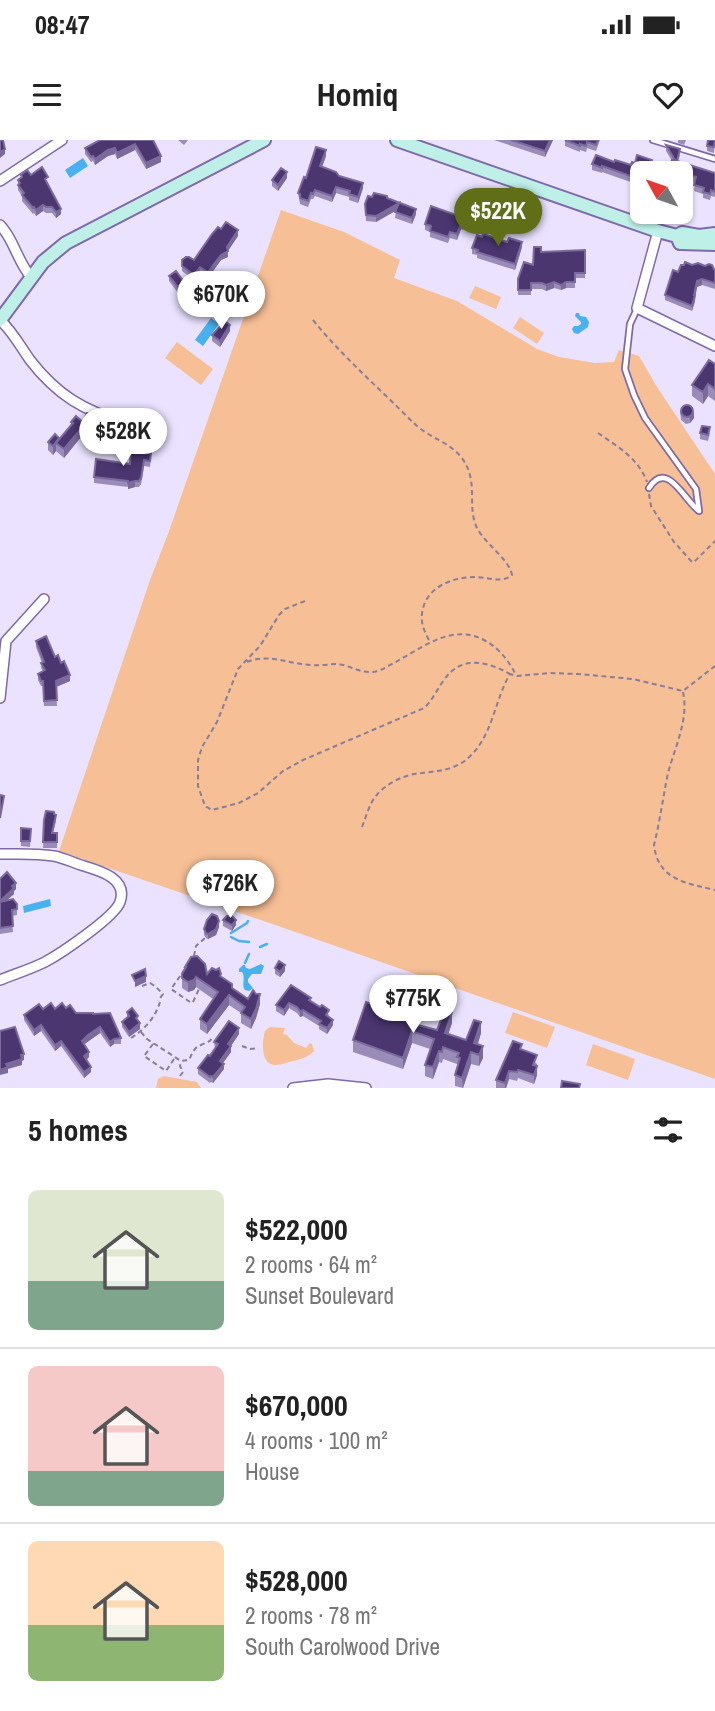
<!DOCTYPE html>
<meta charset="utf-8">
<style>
body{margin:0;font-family:"Archivo Narrow",sans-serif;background:#f2f2f2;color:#222;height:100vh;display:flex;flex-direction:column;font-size:26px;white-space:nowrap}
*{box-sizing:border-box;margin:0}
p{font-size:23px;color:#767676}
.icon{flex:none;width:38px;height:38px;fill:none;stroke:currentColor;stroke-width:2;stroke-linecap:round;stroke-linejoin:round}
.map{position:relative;height:948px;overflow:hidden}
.side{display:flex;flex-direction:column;background:#fff;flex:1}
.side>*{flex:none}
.needle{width:46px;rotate:310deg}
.buttons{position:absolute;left:630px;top:21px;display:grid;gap:14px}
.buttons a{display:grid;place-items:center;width:63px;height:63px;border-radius:10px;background:#fff;box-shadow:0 2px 5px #0004;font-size:35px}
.price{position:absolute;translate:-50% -60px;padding:0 16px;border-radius:24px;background:#fff;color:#222;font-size:23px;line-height:46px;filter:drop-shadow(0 2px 4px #0008)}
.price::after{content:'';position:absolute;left:50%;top:42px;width:21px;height:16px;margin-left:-10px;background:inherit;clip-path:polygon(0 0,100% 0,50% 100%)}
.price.current{background:#606e18;color:#fff}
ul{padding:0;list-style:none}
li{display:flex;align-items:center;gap:21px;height:175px;padding:0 28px}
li+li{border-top:2px solid #e0e0e0}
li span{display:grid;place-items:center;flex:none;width:196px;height:140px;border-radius:10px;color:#555}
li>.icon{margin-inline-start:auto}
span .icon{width:84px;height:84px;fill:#fffc;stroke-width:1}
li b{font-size:30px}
h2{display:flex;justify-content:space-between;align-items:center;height:84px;padding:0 28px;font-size:30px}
.status{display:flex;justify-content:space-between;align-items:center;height:49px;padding:0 35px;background:#fff;direction:ltr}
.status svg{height:19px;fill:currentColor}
header{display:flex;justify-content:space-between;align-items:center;height:91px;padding:0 28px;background:#fff;font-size:32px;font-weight:800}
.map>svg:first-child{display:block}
.green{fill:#f6bf96}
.water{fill:#48b1f0}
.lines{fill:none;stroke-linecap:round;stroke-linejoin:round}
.stream{stroke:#48b1f0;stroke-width:2.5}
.lane-casing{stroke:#7f6aa9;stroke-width:8}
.street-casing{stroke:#7f6aa9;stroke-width:12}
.secondary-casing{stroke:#7f6aa9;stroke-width:16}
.path{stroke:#877f99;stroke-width:2;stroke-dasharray:5 3.5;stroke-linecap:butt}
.lane{stroke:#fff;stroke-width:4.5}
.street{stroke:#fff;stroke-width:9}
.secondary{stroke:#bef0e8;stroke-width:12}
.wall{fill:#9a8cb8}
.shaded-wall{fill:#7b6a9b}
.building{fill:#4b3670;stroke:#7b6a9b;stroke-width:2}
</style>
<div class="status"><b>08:47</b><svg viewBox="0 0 49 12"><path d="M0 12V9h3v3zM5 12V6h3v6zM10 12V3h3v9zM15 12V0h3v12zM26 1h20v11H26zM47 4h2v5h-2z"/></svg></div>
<header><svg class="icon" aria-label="menu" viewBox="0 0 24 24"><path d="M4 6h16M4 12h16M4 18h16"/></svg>Homiq<svg class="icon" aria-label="heart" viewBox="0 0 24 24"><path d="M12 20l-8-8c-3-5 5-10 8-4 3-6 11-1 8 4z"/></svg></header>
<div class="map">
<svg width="715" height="948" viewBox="0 0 715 948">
<rect width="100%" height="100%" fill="#eae2ff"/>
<path class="green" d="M281 70 344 92 400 120 394 138 457 161 537 209 559 217 595 223 614 222 619 210 639 216 657 247 715 334V939L287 789 59 711 150 440 168 394Z
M475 146 501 157 496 169 469 158Z
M520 177 544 193 537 204 513 188Z
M177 202 213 229 201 245 165 218Z
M513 872 555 887 547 908 505 893Z
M270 887 285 888 283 894 287 895 294 903 306 908 310 903 312 904 314 911C308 917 302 919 293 921 288 922 281 925 276 925 260 925 262 901 265 891Z
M593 904 635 919 628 940 586 925Z
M164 936 197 942 201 948H156L158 939Z"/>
<path class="water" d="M83 18 88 26 70 38 65 30Z
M576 173H579L580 176 586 177 589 182 588 187 578 194 574 193 572 189 574 186H578L581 184V182L575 176Z
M211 178 219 184 203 206 195 200Z
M50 759 51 766 24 773 23 766Z
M261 824 264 826 261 834H252L248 839V842L253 848 249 851 245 850C241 845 246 838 242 832H239V829L243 825H245L246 828 250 829Z"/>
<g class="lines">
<path class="stream" d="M231 793 247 783 248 781
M231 797 239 801 249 802
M260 807 267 804
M245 823 249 814"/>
<defs>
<path id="lane" d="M653 0 715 19
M637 169 630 184 625 229 634 255 645 278 696 349 699 371C684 360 667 319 649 348"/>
<path id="street" d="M0 41 62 0
M0 85C14 99 17 121 31 137
M658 91 637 168 715 206
M0 180C13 192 20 206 30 220 57 255 84 271 126 283
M0 558 6 501 44 459
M0 714C17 714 36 713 54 716 64 718 74 723 84 726 101 731 128 739 120 762 115 777 60 814 45 822 31 829 15 834 0 840
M293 948 328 944 366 948"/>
<path id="secondary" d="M397 0 658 91 677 96 682 93 699 96 715 94
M677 96 680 103 715 104
M0 180 43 122 66 103 264 0"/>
</defs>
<use href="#lane" class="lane-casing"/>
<use href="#street" class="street-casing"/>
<use href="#secondary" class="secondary-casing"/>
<path class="path" d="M313 180C334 206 358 229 383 253 395 264 406 276 417 286 431 298 450 303 461 317 480 341 466 365 477 388 486 405 509 419 512 435 502 444 487 437 475 437 455 437 431 445 424 465 419 480 423 489 430 502
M598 293C617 306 639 319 647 342
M649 354 651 366 674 402 692 422H694L715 401
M305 461 285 469 279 475 260 506 238 529 217 582 202 607 198 620V646L205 666 212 670 239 663 258 653 283 631 303 620 424 568C433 560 437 549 444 540 461 515 487 521 510 534
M247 522C268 513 289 524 311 525 320 526 329 524 338 524 348 525 358 532 369 532 378 533 386 527 394 523 422 508 451 483 484 500 498 507 509 521 516 535
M683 552C689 579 675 607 668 633 663 657 660 681 654 705 658 740 686 743 715 750
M362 687C366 677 369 665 375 657 386 643 405 634 422 633 438 631 454 630 467 619 493 597 494 561 510 534L517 536 549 533 578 534 633 539 683 551 715 526
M194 816 196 806 205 798
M185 829 171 849 190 862
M142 846 150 843 155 846 163 854 158 861
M193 862 199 849
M141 892 147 899 181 921 189 920C192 914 194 907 201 905 207 902 209 903 213 897
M131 898C145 889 155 878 160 862
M153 904 144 916 166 931 174 919
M242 906 250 909 258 908
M180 936 183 932 180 926 181 922"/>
<use href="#lane" class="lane"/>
<use href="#street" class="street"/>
<use href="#secondary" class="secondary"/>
</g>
<path class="wall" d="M153 0 161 22 146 29 135 10 117 19 115 14 108 16 95 25 93 21 91 22 85 14V8Z
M178 0H188L184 5Z
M494 0H553L545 17Z
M565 0H600L596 11 587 8 586 12 580 10V12L565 6Z
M678 0H686L684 5 678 3Z
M715 0 714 13 707 11V6Z
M666 5 680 15 678 22 715 33V57L711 56 710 60 703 58V54L694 51 695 43 681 38V33H669V29L672 21 666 11Z
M326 16 322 27 363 48 358 63 349 60V57L336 53 332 62 315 56 313 59H311L308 67 300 64 298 53 306 38Z
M592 24 642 33V46L602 32V33L592 30Z
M21 35H31L48 43 61 74 56 78 52 73H46L43 71 36 76 34 73 33 74 22 61V56L18 50V40L21 38Z
M287 38 278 51 272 46V40Z
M372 57 387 58 416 74 412 84 395 78 396 70 376 82 366 81 365 64Z
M472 66 463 90 461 89 457 100 450 98 448 103 430 97V92L425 90V84L456 75Z
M238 96 228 111V117L221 120 208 138 200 133 194 140 182 131V120H194Z
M522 107 515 130 477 118V115L472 114V108Z
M585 110V138H575V148H566L561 150 554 148 546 151 542 149H531V155H518V139L533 125 541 112Z
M715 131V149L702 145 697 147 695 161 692 171 665 160V155L678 132Z
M169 136 184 148 178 153 169 141Z
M230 191 220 207 212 201V195Z
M715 224V261L708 256 703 264 692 256V245Z
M680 270 694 278 690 283 686 284 681 280Z
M71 282H95L92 291 85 288V292L64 318 56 311 53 315 48 310V302L59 299 71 285Z
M700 293H710L708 301 700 299Z
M143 312 151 318 150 327 144 326 141 345H140L139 347H135L128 349V347L94 343V337L130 324Z
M36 501 55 517 70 541 56 547 57 566H44L43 546H41L38 540V534L43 531 41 528 42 523 36 507Z
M54 674 56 681 53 693H57V708H43L44 680Z
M21 688 31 695 30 707 21 706Z
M0 739 16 749 14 751V754L6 761 17 764V775L12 776 13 792 0 794Z
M223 780 236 785 232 791 223 786Z
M219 787 216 795 208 799 206 798 204 795V789Z
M185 827 221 837 232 848 248 859 260 864 256 878 251 889 241 883V873L229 865 207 894 200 889V879L213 859 196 847 194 850 188 852 182 848V834L185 829Z
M275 828 285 831 280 837 275 834Z
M291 845 329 875 328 877 333 885 327 894 319 889V886L303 876 300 877 297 873 289 868 284 876 276 871V865Z
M66 868 76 873 93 874 121 898V904H114L110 907 100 893 84 904 89 917 86 920 91 932 84 938 61 906 55 911 41 891 34 896 24 880V875L43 869Z
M127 872 138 880 140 889 129 897 122 887V882L127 878Z
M452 883 448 894 466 900 481 893 478 904 483 918 479 926 471 924 463 948 455 946V935L457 928V924L443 919 442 923 439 922 433 939 425 936V925L430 909 412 903 403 929 353 912V900L416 885 437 890Z
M239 894 231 906V912L223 923 224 929 213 943 211 942 210 943 198 934V928L215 908 214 902Z
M522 909 537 924V935L534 944 518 938 517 941 509 939 506 948H496V940Z"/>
<path class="shaded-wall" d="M550 0H553L545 17V11Z
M135 4V10L117 19V13Z
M115 8V14L108 16 95 25V19L108 10Z
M5 9V14L0 18V12Z
M326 10V16L320 32V26Z
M161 16V22L146 29V23Z
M287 32V38L278 51V45Z
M363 43V48L358 63V57Z
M336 47V53L332 62V56Z
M472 60V66L463 90V84Z
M399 63V69L376 82V76Z
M43 65V71L36 76V70Z
M61 69V74L56 78V72Z
M416 69V74L412 84V78Z
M461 83V89L457 100V94Z
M238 90V96L227 112 228 117 221 120 208 138V132L227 107Z
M522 102V107L515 130V124Z
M200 127V133L194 140V135Z
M702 139V145L697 147 695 157V155V161L692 171V166L697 141Z
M184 142V148L178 153V147Z
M554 142V148L546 151V145Z
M566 142V148L561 150V145Z
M230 185V191L220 207V201Z
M708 244V256L703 264V252Z
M694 272V278L690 283V277Z
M85 284V292L64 318V309Z
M56 303V311L53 315V306Z
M135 341V347L128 349V343Z
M70 535V541L56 547V541Z
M16 743V749L14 751V754L0 766V761Z
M236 780V785L232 791V785Z
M219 781V787L216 795 208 799V794Z
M285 825V831L280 837V832Z
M146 836V842L135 847V841Z
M196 837V847L194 850 188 852V842Z
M260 854V864L256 878 251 889V879Z
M229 855V865L207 894V884Z
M289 863V868L284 876V870Z
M303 870V876L300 877V871Z
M452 872V883L445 904V893Z
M333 880V885L327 894V888Z
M481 882V893L474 915V903Z
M140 883V889L129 897V892Z
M41 885V891L34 896V890Z
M100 887V893L82 906V901Z
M239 888V894L228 910V904Z
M412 891V903L403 929V918Z
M114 899V904L110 907V902Z
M61 901V906L55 911V905Z
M231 906V912L220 927V921Z
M483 906V918L479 926V915Z
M439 911V922L433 939V927Z
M89 912V917L84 922V916Z
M471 912V924L463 948 462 938Z
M24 914V920L22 921V925L8 929V933L0 935V930L6 924Z
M224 924V929L213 943V937Z
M537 926V935L534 944V935Z
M91 927V932L84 938V932Z
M509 931V939L506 948H505V943Z"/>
<path class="building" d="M0 0H3L5 9 0 12Z
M100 0H153L161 16 146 23 135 4 117 13 115 8 108 10 95 19 93 16 91 17 85 8Z
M511 0H550L545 11Z
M565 0H598L596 5 587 2 586 6 580 4V6Z
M708 0H715L714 7 707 6Z
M666 5 680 9 677 21 715 33V52L711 50 710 54 703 52 704 48 694 45 696 37 669 29 672 20H675Z
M316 7 326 10 320 26 336 32 339 36 363 43 358 57 349 54 350 51 336 47 332 56 315 50 313 54 311 53 308 61 300 58V54L298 53 304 37 306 38Z
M596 15 614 22 615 20 631 25 632 22 635 23 637 15 652 20 650 25 669 32 668 33H642V40L602 26V28L592 24Z
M42 27 48 37 45 39 61 69 56 72 52 67H46L43 65 36 70 34 67 33 68 22 55 24 53 18 45 20 43 18 40 22 37 21 35 27 30 31 35Z
M281 28 287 32 278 45 272 40Z
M374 53 387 56V58L416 69 412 78 395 72 399 63 376 76 366 75 365 64 368 56 372 57Z
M462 57 472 60 463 84 461 83 457 94 450 92 448 97 430 91 431 86 425 84 431 66 456 75Z
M226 82 238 90 227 107 228 111 221 115 208 132 200 127 194 135 182 126V120L186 117H189L194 120 212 94 218 87 221 89Z
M483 94 507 102 509 98 522 102 515 124 477 112 478 110 472 108 477 95 482 97Z
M534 107H541V112L585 110V133H575V142H566L561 145 554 142 546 145 542 143H531V150H518V139L524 122 533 125Z
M685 122 692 125 698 123 705 126 709 124 712 125 715 131V143L702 139 697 141 694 155H695L692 166 665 155 673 130 678 132 681 125H684Z
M176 131 184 142 178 147 169 136Z
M225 181 230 185 220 201 212 195Z
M709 220 715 224V249L708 244 703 252 692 245Z
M681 271a6 6 0 1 1 12 0a6 6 0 1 1-12 0Z
M87 273 95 277 92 285 83 282Z
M76 276 85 284 64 309 56 303 73 283 71 282Z
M702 286 710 287 708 295 700 293Z
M55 294 59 298 53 306 48 302Z
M131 309 143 310V312L151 313 150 321 144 320 141 339H140L139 341H135L128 343V341L94 337 96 319 130 324Z
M46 496 55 517 58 515 61 523 64 521 70 535 56 541 57 560 44 561 43 541H41L38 534 45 530 41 523 44 522 36 501Z
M0 655 4 656 0 678Z
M46 671 54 672V674L56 675 52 693H57V702H43L44 680Z
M21 688 31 689 30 701H21Z
M7 732 16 743 12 746 14 748 0 761V739Z
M13 759 17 764V769L12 770 13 786 0 788V762Z
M212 774 217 776 219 781 216 789 208 794 206 793 204 789 207 780Z
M231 775 236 780 232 785 223 780 227 776Z
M197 816 205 824 207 834 212 828 216 830 219 828 221 834 220 836 232 844V848L248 859 253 850 256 854H260L256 869 251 879 241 873 245 867 229 855 207 884 200 879 218 852 196 837 194 840 188 842 182 838V834L186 827H185L191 817Z
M279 821 285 825 280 832 275 828Z
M145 829 146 836 135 841 132 835Z
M291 845 311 858 309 860 320 867 322 865 329 870 326 875 333 880 327 888 319 884 321 881 303 870 300 871 297 867 289 863 284 870 276 865Z
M366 862 416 879 414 884 437 890 445 869 452 872 445 893 466 900 474 880 481 882 474 903 483 906 479 915 471 912 462 938 455 935 460 918 457 917 459 913 443 907 442 912 439 911 433 927 425 925 434 899 412 891 403 918 353 900Z
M51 863 55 869 62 863 66 868 70 865 76 873H93V874L110 873 121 898 114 899 110 902 100 887 88 895 82 901 89 912 84 916 91 927 84 932 61 901 55 905 41 885 34 890 24 875 39 864 43 869Z
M132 868 138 876 136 878 140 883 129 892 122 882 129 876 127 872Z
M229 881 239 888 228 904 231 906 220 921 224 924 213 937 211 936 210 937 198 928 208 915 210 916 218 904 214 902Z
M15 887 24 914 21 915 22 919 6 924 8 927 0 930V891Z
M513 901 522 904 520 909 537 915 533 925 537 926 534 935 518 930 517 932 509 931 505 943 496 940Z
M562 941 580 944 579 948H561Z"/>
</svg>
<div class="buttons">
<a><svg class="needle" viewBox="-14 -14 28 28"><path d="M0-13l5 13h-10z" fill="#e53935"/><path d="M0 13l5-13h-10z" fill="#767676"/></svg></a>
</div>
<b class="price current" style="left:498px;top:108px">$522K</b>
<b class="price" style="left:221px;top:191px">$670K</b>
<b class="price" style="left:123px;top:328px">$528K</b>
<b class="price" style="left:230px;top:780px">$726K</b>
<b class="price" style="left:413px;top:895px">$775K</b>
</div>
<section class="side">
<h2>5 homes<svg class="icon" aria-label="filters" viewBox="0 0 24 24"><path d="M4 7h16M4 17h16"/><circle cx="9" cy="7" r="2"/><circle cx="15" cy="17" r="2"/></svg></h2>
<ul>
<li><span style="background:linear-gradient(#dfe7d0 65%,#7fa58c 0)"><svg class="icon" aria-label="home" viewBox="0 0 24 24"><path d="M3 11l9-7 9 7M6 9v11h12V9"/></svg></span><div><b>$522,000</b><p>2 rooms · 64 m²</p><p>Sunset Boulevard</p></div></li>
<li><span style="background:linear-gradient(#f6c9c9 75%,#7fa58c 0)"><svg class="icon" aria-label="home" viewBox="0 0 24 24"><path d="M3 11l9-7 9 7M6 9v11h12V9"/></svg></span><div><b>$670,000</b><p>4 rooms · 100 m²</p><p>House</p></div></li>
<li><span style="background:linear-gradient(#ffd9b3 60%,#8fb573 0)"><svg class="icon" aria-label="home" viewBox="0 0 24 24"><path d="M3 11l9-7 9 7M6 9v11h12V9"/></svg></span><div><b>$528,000</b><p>2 rooms · 78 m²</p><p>South Carolwood Drive</p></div></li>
</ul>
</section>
